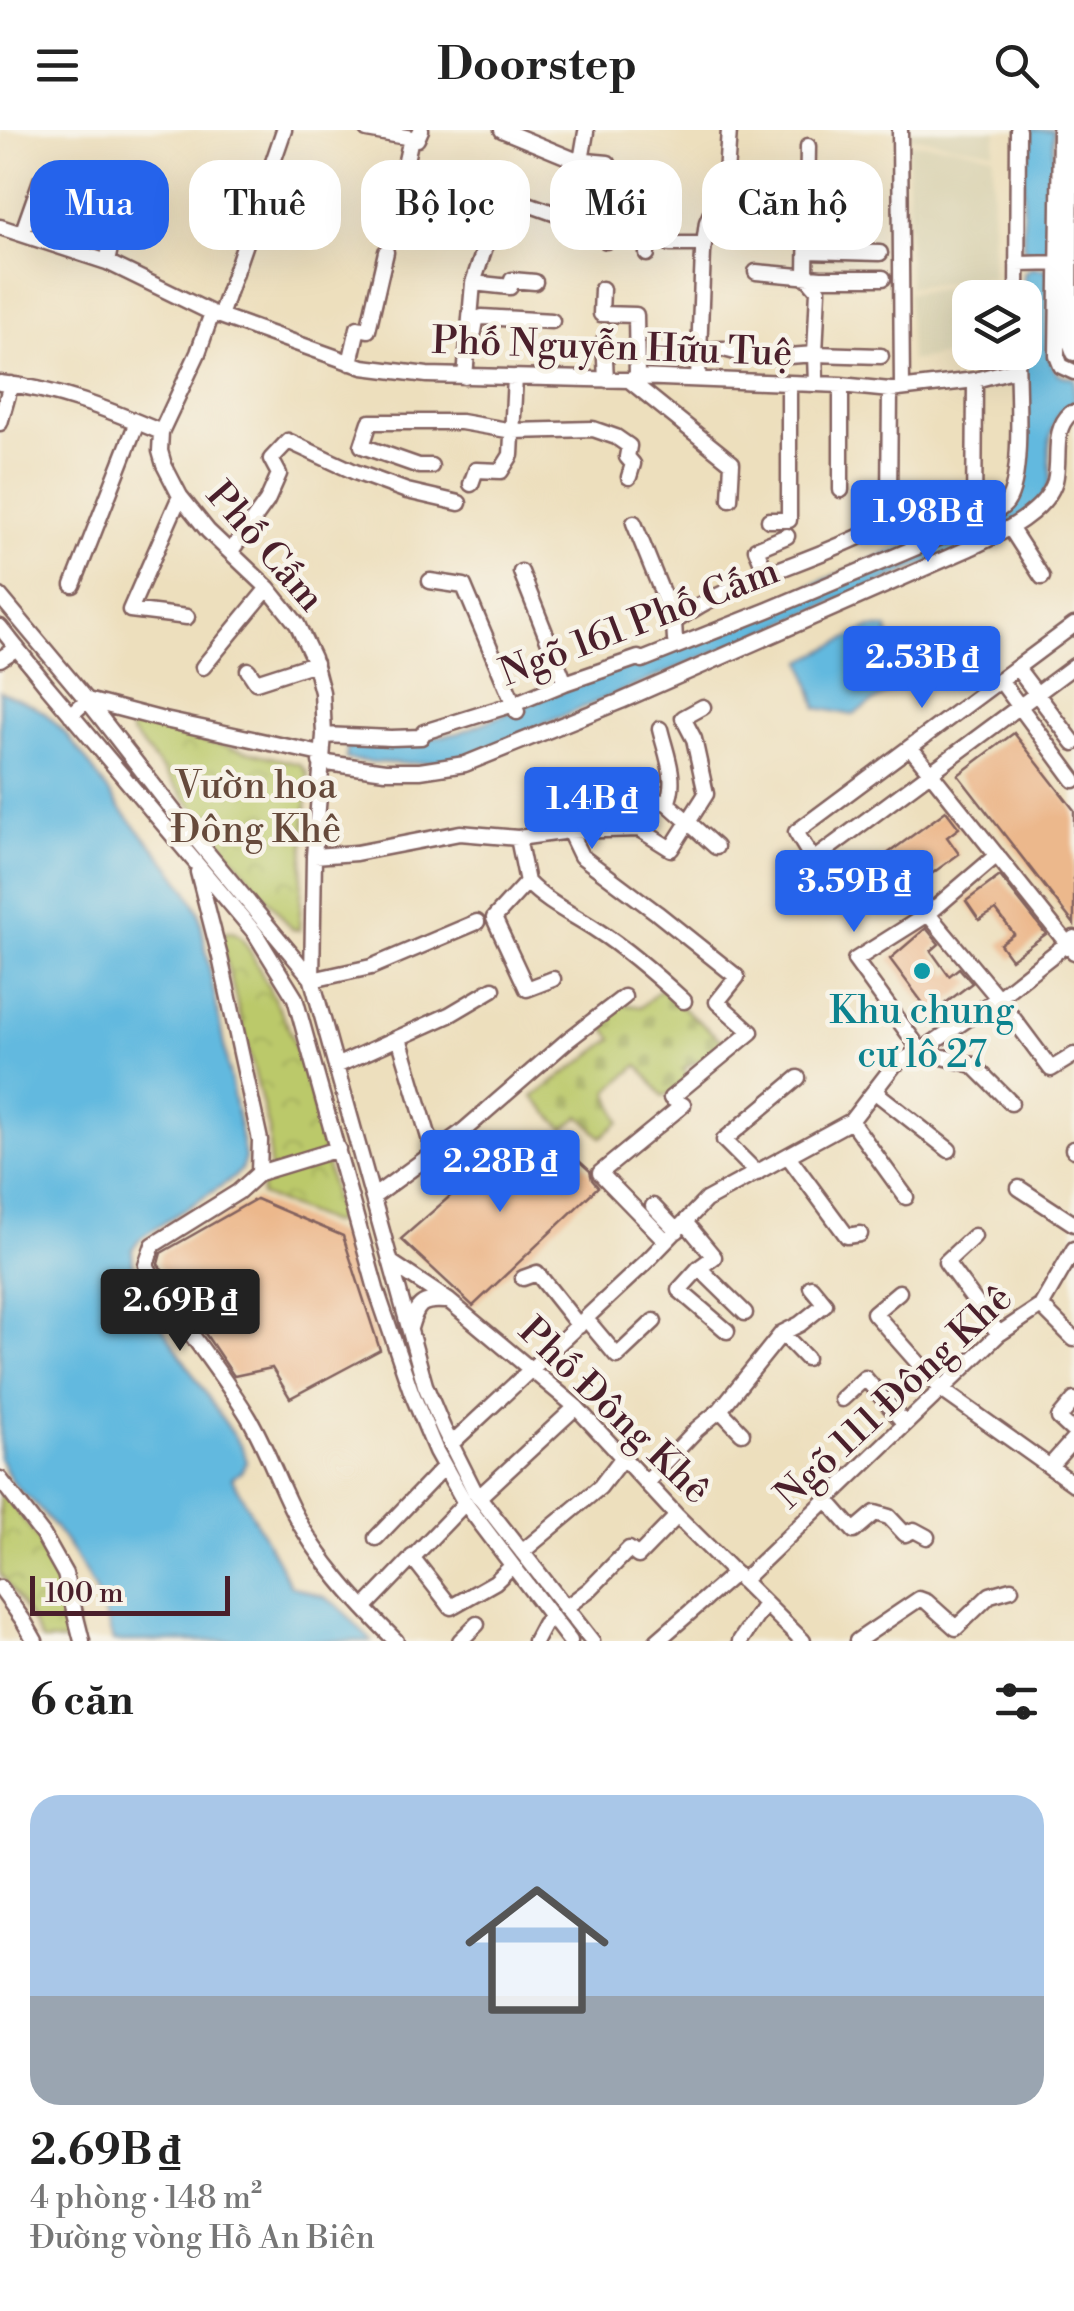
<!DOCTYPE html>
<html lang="vi">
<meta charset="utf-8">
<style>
body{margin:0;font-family:"Libre Bodoni",serif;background:#f2f2f2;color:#222;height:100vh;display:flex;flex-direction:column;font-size:38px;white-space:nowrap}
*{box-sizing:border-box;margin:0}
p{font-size:32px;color:#767676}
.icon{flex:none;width:55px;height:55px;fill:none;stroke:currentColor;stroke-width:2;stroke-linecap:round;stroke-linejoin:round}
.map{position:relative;height:1511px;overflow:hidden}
.side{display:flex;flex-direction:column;background:#fff;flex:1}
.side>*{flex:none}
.guide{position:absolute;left:30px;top:30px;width:1015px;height:90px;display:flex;gap:20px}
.tools{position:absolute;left:952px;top:150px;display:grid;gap:20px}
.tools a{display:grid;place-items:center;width:90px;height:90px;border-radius:20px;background:#fff;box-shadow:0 10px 40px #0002;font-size:50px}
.scale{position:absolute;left:30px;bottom:25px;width:200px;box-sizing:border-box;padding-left:10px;border:5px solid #4a1f2b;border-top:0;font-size:28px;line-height:35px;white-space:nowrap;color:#4a1f2b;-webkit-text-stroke:8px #f7f3e8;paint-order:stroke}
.price{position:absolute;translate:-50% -85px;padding:0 22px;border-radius:10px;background:#2563eb;color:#fff;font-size:32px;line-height:65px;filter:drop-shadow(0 2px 5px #0008)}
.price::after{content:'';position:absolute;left:50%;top:60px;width:30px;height:22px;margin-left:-15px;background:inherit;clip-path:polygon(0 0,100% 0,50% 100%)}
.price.current{background:#222;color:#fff}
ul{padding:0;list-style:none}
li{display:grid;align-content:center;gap:20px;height:530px;padding:0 30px}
li span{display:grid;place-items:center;height:310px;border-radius:30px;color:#555}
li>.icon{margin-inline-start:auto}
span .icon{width:180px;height:180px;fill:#fffc;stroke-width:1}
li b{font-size:42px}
h2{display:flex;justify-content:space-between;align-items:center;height:120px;padding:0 30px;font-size:42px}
.pill{padding:0 35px;border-radius:30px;background:#fff;box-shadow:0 10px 40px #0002;font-size:35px;line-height:90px}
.pill.current{background:#2563eb;color:#fff}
header{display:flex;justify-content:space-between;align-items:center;height:130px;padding:0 30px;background:#fff;font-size:45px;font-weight:700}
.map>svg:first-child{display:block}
.built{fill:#dbd4b4}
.cemetery{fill:url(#cemetery-stones);stroke:#82744b;stroke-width:2.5}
.park{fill:url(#park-crowns);stroke:#82744b;stroke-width:2.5}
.water{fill:#62b9df;stroke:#566c85;stroke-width:2.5}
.building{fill:#ecb88c}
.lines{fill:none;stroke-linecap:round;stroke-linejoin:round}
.minor-casing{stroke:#83625e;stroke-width:19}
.minor{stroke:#fff;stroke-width:14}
.culture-dot{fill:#0f9aa8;stroke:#f7f3e8;stroke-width:4}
.labels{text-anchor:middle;stroke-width:9;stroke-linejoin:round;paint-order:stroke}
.street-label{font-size:38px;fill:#4a1f2b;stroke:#f7f3e8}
.park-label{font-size:38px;fill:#664a3b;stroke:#f7f3e8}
.culture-label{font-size:38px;fill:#0d838f;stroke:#f7f3e8}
</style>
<header><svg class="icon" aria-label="menu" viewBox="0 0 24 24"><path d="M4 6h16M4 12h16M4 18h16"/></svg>Doorstep<svg class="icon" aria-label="search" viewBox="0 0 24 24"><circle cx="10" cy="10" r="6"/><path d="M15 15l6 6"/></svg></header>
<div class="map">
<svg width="1074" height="1511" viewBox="0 0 1074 1511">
<defs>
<pattern id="cemetery-stones" width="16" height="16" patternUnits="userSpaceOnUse" patternTransform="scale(2.5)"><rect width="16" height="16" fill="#bbc96b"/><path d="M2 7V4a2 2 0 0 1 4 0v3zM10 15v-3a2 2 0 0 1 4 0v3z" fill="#a2ac5d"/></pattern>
<pattern id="park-crowns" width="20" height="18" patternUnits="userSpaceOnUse" patternTransform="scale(2.5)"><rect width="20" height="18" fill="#bbc96b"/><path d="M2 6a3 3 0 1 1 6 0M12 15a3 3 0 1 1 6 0" fill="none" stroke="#a2ac5d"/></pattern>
</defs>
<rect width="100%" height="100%" fill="#f7f3e8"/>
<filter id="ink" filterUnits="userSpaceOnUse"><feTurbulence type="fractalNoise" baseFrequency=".01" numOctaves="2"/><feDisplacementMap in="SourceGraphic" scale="20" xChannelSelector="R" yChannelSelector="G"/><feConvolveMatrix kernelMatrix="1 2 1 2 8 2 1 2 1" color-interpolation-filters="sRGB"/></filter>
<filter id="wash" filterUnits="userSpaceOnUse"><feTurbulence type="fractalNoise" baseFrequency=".0048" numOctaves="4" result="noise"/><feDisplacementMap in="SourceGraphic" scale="40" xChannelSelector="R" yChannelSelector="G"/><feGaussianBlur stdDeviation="2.25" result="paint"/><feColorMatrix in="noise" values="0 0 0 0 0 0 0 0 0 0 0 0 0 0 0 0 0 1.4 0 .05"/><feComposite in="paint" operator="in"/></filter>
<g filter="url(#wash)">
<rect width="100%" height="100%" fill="#eddfbd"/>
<path class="built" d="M906 0H996L994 21 906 6Z
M908 13 952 16 993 25 992 148 909 157Z
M994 154V167L970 168V221L910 231 908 163Z"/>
<path class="cemetery" d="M661 859 728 916 683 939 694 953 663 966 638 935 608 961 620 992 601 1007 580 986 564 999 533 967 613 909 600 892 624 874 641 877Z"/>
<path class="park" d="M133 594 300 634 308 644 299 800 292 799 132 603 130 598Z
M225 802H233L240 806 250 821 287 894 310 958 339 1091 331 1093 324 1090 261 1065 262 1054 270 1044 269 999 221 811Z
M0 1359 65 1444 80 1511H42L29 1486 0 1443Z"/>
<path class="water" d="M1024 0H1053V116L1046 127 1028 126 1023 116Z
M1031 138 1046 139 1049 144C1051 168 1039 226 1058 243 1063 247 1068 247 1074 248V276L1062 279C1055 290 1050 304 1049 317 1048 328 1052 339 1050 350 1043 383 996 400 970 415L477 622C436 636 389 635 346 629L348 612C386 616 422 611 459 603L691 508 1010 369 1021 357 1026 320 1023 148 1025 142Z
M869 498H887L902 554 852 585 817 578 803 531Z
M0 561C16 569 35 574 48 586 77 612 97 647 120 678 147 712 181 743 199 783L245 1028 241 1040 232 1049 142 1107 132 1119 134 1149 138 1161 242 1318 247 1331 241 1342 232 1348 291 1456 324 1467 338 1476 372 1511H113C101 1462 71 1414 38 1377 31 1369 21 1363 15 1355 9 1348 5 1337 0 1328Z"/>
<g id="blocks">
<path class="building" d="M1014 603 1074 680V794L958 645Z
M946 681 959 698 947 707 959 724 919 753 908 737 897 745 883 727Z
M1000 746 1046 804 1011 829 1000 814 1014 804 996 780 979 790 966 771Z
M926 798 939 814 931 821 949 846 959 838 972 853 931 884 890 829Z
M558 1012 590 1041 592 1050 598 1057 473 1176 401 1109 464 1054 456 1043 495 1014 512 1026 524 1018Z
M256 1069 343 1106 380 1220 290 1268 272 1238 234 1246 158 1134 161 1123Z"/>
</g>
</g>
<g filter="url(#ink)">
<use href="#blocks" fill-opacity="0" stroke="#83625e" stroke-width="2.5"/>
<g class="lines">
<defs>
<path id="minor" d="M367 0 417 9 421 0
M502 0 575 30
M900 0 902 258
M1060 0 1057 226 1061 236 1074 242
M1071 0 1070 212 1074 223
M808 16 806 146 818 160 815 224 816 254
M581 31 586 2
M570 51 575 30 608 33
M596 67 610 69 609 80 648 86 647 108 664 109 670 114H704
M648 86 649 56
M448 89 488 108
M0 97 107 132 212 183 363 237 427 245 629 250 637 247 841 255 890 260 975 250 1017 239
M391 98 411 8
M22 104 41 50
M606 111 609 80
M807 121 880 123
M647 124V108
M107 132 115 95 132 61 152 67
M1017 134 1066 133
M756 142 821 148H883
M473 153 510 157 512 150 535 152
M602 159 601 184 636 185 637 247
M1017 168 1018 0
M212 183 198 223 161 302 160 321 164 335 180 366 208 401 268 458 297 494 313 528 322 562 324 605 314 726 312 850 425 1255 443 1298 475 1362 592 1511
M220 186 284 0
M474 202 476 190 482 187 552 191
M604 210 606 250
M700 220 724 219 758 228
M776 227 815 224 881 226
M350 233 358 198 368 200 386 122
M465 247 473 153 488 108 510 74H528L559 85
M698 249 703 122 707 92 711 83 724 74 729 0
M629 250 732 333 730 369
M0 253C57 259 110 280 161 302
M841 255V360
M0 293 11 254
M431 336H419L362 316 370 292H461L513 301 593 299 616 307 629 316 627 327 633 334 629 347
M471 354 476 340 501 341 511 325 515 247
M180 366 130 480 187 487
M889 373 890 260
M769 390H789V254
M634 393 674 492
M974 393 975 250
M1011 399 1042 447
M231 421 267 371 279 344 271 329 288 311 355 342 407 361 459 373
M521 442 565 553
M767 445 756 419 787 406
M430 451 464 456 517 582
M73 455 137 292
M0 466 87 570 190 702 312 849
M1074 495 796 702 813 730 1074 536
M0 497 47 556 255 803 295 868 376 1159 411 1261 436 1321 465 1373 570 1511
M682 513 675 510 674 492C733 449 807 434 871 401
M0 529 17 518
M203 537 268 458
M1017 538 1074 613
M248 540 256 552 315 533
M1000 550 1074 650
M71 585 87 570 160 589 321 624
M660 599C666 624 678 650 667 673
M324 605 391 608 421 607 424 602 514 574 565 553 638 528 642 530 768 480 974 393C984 387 1001 381 1007 372 1024 348 1017 255 1017 222
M910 617 1074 822
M320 632 385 641H420L465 634 621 571 970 418C999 404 1045 384 1055 351 1061 327 1051 301 1071 283H1074
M518 708 527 752
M314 726 356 723 460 703 518 708 569 701 639 699 671 719 706 664 694 609 683 588 703 577
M198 742 220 827 260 1010 259 1043
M527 752C547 773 574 785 598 801 629 821 657 846 684 871
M527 752 494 788 527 859 553 849
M928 784 998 868 1051 939 1074 925
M312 850 371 837 477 792
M399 908 433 1021
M921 921 855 830 928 784 997 725
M921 921 973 935 1011 973
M336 936 449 885 493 859
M874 961 949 1020
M851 991 906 1067
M338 1019 259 1043 238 1062 153 1115 146 1135C176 1189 217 1235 249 1288 266 1317 277 1349 292 1379 317 1429 357 1472 396 1511
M1073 1019 1074 1020
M788 1026 847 1106 860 1104
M757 1043 724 1010 798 948
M1019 1058 1074 1094
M373 1067 462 1002 568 910 624 867
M653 1076 677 1101
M685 1092 714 1127 699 1138 745 1183
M974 1106 946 1132 999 1204
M666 1111 600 1043 683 975 671 968 751 902 717 872 737 847 657 783 581 726 569 701 573 664 617 662 667 673 716 717
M392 1133 449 1171 576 1277 677 1386 803 1511
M699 1138 679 1160 727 1201
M523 1148 537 1143 579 1196
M899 1162 874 1183 942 1260 1074 1354
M1041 1176 1074 1209
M586 1189 617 1226 654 1191
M410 1198C417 1174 421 1169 446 1171
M782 1203 806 1228
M842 1269 865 1248 905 1294
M1074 1270 1059 1288 1074 1302
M720 1280 742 1303
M451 1314 646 1132 706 1070 851 991 895 934 921 921 998 868 1074 808
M1050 1336 1074 1309
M0 1349 43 1405 65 1444 82 1511
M647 1352 697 1299 720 1280 782 1203 800 1194 825 1174 811 1157
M479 1367 576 1277
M826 1369 854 1401 875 1383 889 1387 905 1404 914 1400 927 1407
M376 1408 444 1337
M522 1422 600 1357 623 1327
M412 1427 451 1477 495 1452 512 1436
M742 1451 999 1204 1041 1176 1074 1119
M0 1458 23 1490 35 1511
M364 1478 465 1373
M565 1478 590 1459 629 1419 638 1426 677 1386
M460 1511 477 1494
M535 1511 544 1494 552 1487
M657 1511 735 1443
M740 1511 765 1474
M857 1511 919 1469 927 1472 956 1498 990 1465 1011 1459"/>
</defs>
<use href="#minor" class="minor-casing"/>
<use href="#minor" class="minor"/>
</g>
</g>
<circle class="culture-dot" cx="922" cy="841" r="10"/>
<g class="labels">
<g class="street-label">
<text transform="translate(612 216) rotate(2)" y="13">Phố Nguyễn Hữu Tuệ</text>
<text transform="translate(266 416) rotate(49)" y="13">Phố Cấm</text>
<text transform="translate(639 491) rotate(-21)" y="13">Ngõ 161 Phố Cấm</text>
<text transform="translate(893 1266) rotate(-43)" y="13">Ngõ 111 Đông Khê</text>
<text transform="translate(615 1280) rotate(44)" y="13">Phố Đông Khê</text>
</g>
<g class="park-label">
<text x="256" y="668">Vườn hoa<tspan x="256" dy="44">Đông Khê</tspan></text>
</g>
<g class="culture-label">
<text x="922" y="893">Khu chung<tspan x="922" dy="44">cư lô 27</tspan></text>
</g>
</g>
</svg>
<div class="tools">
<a><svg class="icon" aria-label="layers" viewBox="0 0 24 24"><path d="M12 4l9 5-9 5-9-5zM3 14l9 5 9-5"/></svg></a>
</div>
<div class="scale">100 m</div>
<b class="price" style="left:928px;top:435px">1.98B ₫</b>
<b class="price" style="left:922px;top:581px">2.53B ₫</b>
<b class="price" style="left:592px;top:722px">1.4B ₫</b>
<b class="price" style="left:854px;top:805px">3.59B ₫</b>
<b class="price" style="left:500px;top:1085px">2.28B ₫</b>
<b class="price current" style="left:180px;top:1224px">2.69B ₫</b>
<div class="guide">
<a class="pill current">Mua</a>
<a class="pill">Thuê</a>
<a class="pill">Bộ lọc</a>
<a class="pill">Mới</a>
<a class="pill">Căn hộ</a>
</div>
</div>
<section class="side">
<h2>6 căn<svg class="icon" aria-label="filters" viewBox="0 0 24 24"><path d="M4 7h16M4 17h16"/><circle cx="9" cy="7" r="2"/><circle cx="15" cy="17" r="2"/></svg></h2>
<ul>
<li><span style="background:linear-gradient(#a9c7e8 65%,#9aa5b1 0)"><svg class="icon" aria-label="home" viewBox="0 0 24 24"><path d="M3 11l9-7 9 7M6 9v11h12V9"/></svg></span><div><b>2.69B ₫</b><p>4 phòng · 148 m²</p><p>Đường vòng Hồ An Biên</p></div></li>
</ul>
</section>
